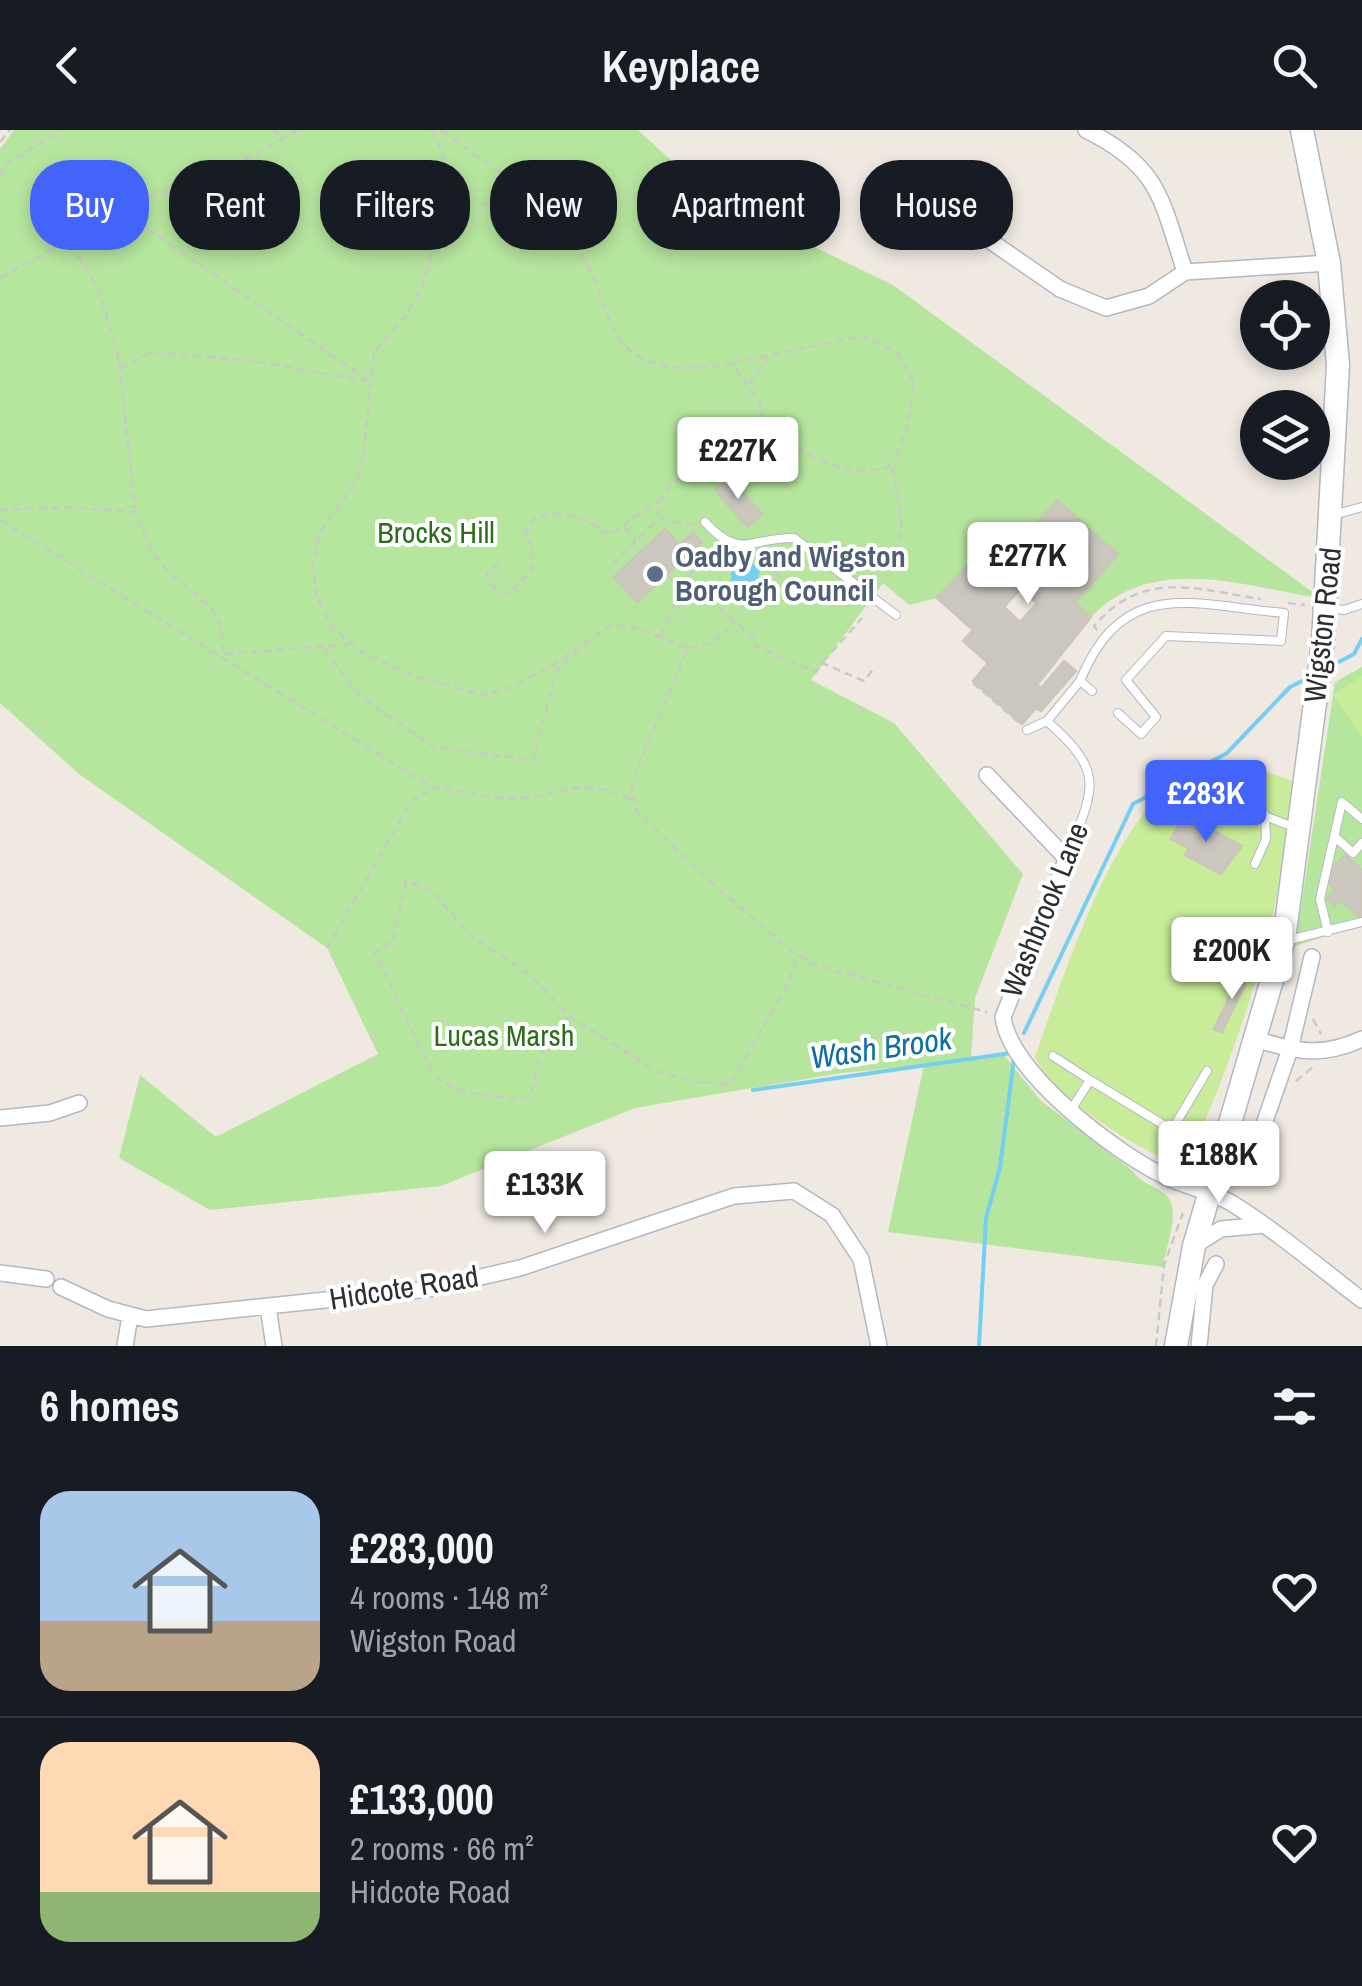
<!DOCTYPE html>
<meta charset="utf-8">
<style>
body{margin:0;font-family:"Archivo Narrow",sans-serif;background:#20242c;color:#f1f3f6;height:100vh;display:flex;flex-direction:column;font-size:38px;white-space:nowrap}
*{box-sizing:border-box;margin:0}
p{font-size:32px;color:#9ea1a6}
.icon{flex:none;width:55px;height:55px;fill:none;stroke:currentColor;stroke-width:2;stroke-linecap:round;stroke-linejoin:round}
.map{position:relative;height:1216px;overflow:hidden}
.sheet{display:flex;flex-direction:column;background:#171b24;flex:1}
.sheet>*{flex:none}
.hud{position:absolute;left:30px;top:30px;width:1302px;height:90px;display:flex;gap:20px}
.buttons{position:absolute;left:1240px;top:150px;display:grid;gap:20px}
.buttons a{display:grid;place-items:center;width:90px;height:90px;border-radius:50%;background:#171b24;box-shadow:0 5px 15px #0003;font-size:50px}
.price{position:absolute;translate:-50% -85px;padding:0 22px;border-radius:10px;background:#fff;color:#222;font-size:32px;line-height:65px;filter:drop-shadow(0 2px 5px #0008)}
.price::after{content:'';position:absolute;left:50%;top:60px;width:30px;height:22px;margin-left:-15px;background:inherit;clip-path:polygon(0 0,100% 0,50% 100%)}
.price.selected{background:#4264fb;color:#fff}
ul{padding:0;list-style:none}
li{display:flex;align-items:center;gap:30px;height:250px;padding:0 40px}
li+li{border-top:2px solid #363941}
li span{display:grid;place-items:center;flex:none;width:280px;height:200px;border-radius:30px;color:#555}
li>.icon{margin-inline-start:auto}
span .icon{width:120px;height:120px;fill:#fffc;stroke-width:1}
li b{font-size:42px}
h2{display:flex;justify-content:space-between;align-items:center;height:120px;padding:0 40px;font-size:42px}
.tag{padding:0 35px;border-radius:40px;background:#171b24;box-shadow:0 5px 15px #0003;font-size:35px;line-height:90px}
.tag.selected{background:#4264fb;color:#fff}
header{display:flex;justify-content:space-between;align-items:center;height:130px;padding:0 40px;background:#171b24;font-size:45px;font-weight:600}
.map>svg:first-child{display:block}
.green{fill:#b6e59e}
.pitch{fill:#c9ec9a}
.water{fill:#75cff0}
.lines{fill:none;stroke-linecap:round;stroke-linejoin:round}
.stream{stroke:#75cff0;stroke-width:4}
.building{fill:#cbc7bf;stroke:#cbc5ba;stroke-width:2.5;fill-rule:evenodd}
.service-casing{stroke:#b4b7c1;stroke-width:10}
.minor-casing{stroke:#b4b7c1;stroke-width:18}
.secondary-casing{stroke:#b4b7c1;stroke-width:25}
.path{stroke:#c9c9c9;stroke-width:2.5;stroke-dasharray:8 5;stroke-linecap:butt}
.service{stroke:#fff;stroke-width:8}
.minor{stroke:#fff;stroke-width:15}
.secondary{stroke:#fff;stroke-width:22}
.service-dot{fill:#5c6f8a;stroke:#fff;stroke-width:4}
.labels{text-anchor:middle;stroke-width:8;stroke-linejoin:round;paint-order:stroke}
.park-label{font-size:30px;fill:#2c6e1b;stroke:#fff}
.service-label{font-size:30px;font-weight:bold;fill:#4e5e75;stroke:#fff;text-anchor:start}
.street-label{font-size:30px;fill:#2e2e2e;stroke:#fff}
.water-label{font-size:32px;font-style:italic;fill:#0d6fa3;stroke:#fff}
</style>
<header><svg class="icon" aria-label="back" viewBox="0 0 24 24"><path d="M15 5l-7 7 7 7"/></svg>Keyplace<svg class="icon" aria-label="search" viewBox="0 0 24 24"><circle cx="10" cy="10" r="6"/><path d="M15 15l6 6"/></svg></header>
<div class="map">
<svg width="1362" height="1216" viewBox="0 0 1362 1216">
<rect width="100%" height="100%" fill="#efe9e1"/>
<path class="green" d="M14 0H638L711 67 893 155 1322 469C1245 456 1153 423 1091 487L1075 473 1057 371 1016 418 999 403 937 468 909 475 883 453 811 550 894 593 1023 744 975 868 971 928 1004 925 1040 970 1133 1041C1143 1056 1154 1054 1166 1065 1182 1079 1165 1119 1163 1137L888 1102 924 935 841 943 635 978 441 1056 210 1080 119 1028 140 945 216 1007 378 924 327 818 79 644 0 573V19Z
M1362 537V795L1295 816 1335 552Z"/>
<path class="pitch" d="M1362 546V607L1333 565Z
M1236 632 1293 651C1282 794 1242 906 1186 1036 1142 1024 1055 969 1035 927 1061 853 1098 737 1149 677 1168 654 1209 641 1236 632Z"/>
<path class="water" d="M752 433 760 439 757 453 741 471 731 461V441Z"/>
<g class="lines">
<path class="stream" d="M1337 533 1354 524 1362 509
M1024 903 1133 674 1227 623 1290 557 1310 547
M753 960 1011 923
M979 1216 986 1088 1000 1037 1014 929"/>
</g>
<path class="building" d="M729 347 762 384 747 397 715 360Z
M1057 370 1118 424 1075 473 1091 487 1037 555 1041 558 1064 531 1076 541 1041 581 1036 578 1022 594 973 551 988 533 963 511 973 500 937 468 999 403 1016 418ZM1021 458 1037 473 1020 492 1004 477Z
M665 399 680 415 693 403 702 412 637 472 614 447Z
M1184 685 1242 716 1221 744 1185 725 1189 718 1171 709Z
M1345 725 1362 740V789L1340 770 1335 776 1327 769 1335 761 1326 746Z
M1241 843 1249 846 1222 902 1214 899Z"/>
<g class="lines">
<defs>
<path id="service" d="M1333 385 1362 377
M705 392C740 431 752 407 794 408L896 485
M1327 478 1344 480 1362 474
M1080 551C1124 445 1191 475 1284 483L1281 511 1166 506 1126 550 1156 587 1141 604 1118 583
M1047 591C1103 641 1096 654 1070 720L1064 726
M1027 600 1047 591 1080 551 1092 561
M1216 667 1296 698
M1334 706 1353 723 1362 713
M1255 734 1266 709 1265 685
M1328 802 1320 769 1342 672 1362 689
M1289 810 1362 792
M1053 926 1090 950
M1071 980 1090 950 1172 1000 1207 941"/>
<path id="minor" d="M1086 0C1160 37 1161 68 1185 142
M946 72 957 88 1060 159 1106 178 1149 166 1185 142 1329 133
M987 645 1064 726 1065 733 1003 887C1010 943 1114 1021 1162 1045 1185 1057 1212 1061 1233 1074 1278 1102 1320 1138 1362 1170
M1258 910C1298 922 1323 927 1362 909
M0 988 50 983 79 973
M1247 1043 1290 919 1312 827
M1194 1116 1221 1099 1264 1095
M0 1143 46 1149
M61 1157 108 1179 146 1189 429 1159 520 1138 734 1066 794 1061 832 1085 861 1129 879 1216
M268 1177 274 1216
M125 1216 130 1186
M1199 1216 1205 1155 1216 1134"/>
<path id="secondary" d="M1176 1216 1194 1116 1284 809 1323 512 1338 235 1329 133 1302 0"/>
</defs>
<use href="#service" class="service-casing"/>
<use href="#minor" class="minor-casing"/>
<use href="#secondary" class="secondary-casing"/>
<path class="path" d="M273 0 283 9
M432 0 462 70
M441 0 510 50 550 90
M0 12 10 0
M0 47 5 34 62 0
M126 84 371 252
M71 114 100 162 119 230 135 379
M0 148 149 66 201 53 299 0
M734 233 862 206 897 222 914 252 908 295 893 334
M120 239 152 222 254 231 366 251
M749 254 768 229
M0 380 64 377 135 382C143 402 151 424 166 439 196 470 225 473 223 521
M0 390 433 658C458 659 482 667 505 668 560 670 574 643 631 669
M694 395 658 389C660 343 699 343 732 322 743 316 752 303 762 294
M625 398 636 410
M757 422 791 460
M499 434 487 443C489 456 496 461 509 463L532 441V417L525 404 532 390C559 376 586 388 610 405L659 370
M612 435 657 390
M667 444 682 463 707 468 755 509 756 516 816 542 822 533 864 551 875 537
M866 448C917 423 899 382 892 335 845 354 800 321 763 293L760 273 732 234C573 259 632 155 553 93 537 80 484 73 463 71L443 89 422 156 406 185 374 222 363 330 357 350 320 402 313 432 316 465 332 497 363 523 412 545 482 565 508 558 548 538 610 496H632L688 518 631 653 636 681 717 758 789 819 815 835 987 882
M683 462 690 454 722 453
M1288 473 1305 475
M1097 500 1094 496C1143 439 1194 459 1261 469
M661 505 685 450 717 416
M689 518 710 514 734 494
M324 519 361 567 434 617 533 630 556 542 577 522
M225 524 351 514
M823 532 862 488
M973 553 1018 592
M327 818 412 670 432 659
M569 886C556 900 543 918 537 936 532 949 537 957 527 968 501 969 458 965 437 948 428 940 386 843 375 823L393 811 406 751 431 760 470 805 529 844 569 886 656 941 696 952 730 954 788 854 798 825
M1313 889 1321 904
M1296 951 1313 937
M1156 1216 1164 1135 1183 1083"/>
<use href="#service" class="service"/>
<use href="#minor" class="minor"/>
<use href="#secondary" class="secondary"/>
</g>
<circle class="service-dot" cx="655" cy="444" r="10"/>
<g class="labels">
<g class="park-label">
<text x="436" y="413">Brocks Hill</text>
<text x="504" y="916">Lucas Marsh</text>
</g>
<g class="service-label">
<text x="675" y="437">Oadby and Wigston<tspan x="675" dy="34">Borough Council</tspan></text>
</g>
<g class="street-label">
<text transform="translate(1323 495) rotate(-84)" y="10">Wigston Road</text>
<text transform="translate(1045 780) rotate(-68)" y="10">Washbrook Lane</text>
<text transform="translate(404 1158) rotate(-9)" y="10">Hidcote Road</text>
</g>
<g class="water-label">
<text transform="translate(881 918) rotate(-8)" y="11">Wash Brook</text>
</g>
</g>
</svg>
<div class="buttons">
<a><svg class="icon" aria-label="locate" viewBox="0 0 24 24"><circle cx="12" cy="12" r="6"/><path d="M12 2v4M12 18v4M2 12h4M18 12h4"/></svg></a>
<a><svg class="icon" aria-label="layers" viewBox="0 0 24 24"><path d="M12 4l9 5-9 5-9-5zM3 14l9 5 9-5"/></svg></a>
</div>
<b class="price" style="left:738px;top:372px">£227K</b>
<b class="price" style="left:1028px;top:477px">£277K</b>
<b class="price selected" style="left:1206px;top:715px">£283K</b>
<b class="price" style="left:1232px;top:872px">£200K</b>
<b class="price" style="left:1219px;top:1076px">£188K</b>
<b class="price" style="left:545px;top:1106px">£133K</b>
<div class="hud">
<a class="tag selected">Buy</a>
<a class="tag">Rent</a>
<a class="tag">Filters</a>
<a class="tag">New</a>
<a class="tag">Apartment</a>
<a class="tag">House</a>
</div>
</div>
<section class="sheet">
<h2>6 homes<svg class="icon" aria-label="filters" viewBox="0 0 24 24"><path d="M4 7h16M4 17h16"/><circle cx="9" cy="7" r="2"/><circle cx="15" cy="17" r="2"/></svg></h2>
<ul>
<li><span style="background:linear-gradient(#a9c7e8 65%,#b9a48a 0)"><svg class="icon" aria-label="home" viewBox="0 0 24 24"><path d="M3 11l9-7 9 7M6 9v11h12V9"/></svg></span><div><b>£283,000</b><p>4 rooms · 148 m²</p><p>Wigston Road</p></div><svg class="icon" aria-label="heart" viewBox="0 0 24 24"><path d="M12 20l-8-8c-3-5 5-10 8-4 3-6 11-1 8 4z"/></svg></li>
<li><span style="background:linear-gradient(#ffd9b3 75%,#8fb573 0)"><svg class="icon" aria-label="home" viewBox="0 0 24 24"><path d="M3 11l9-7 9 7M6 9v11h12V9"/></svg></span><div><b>£133,000</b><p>2 rooms · 66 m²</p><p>Hidcote Road</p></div><svg class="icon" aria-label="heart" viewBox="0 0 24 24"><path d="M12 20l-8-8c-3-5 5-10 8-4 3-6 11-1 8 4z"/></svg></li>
</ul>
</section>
